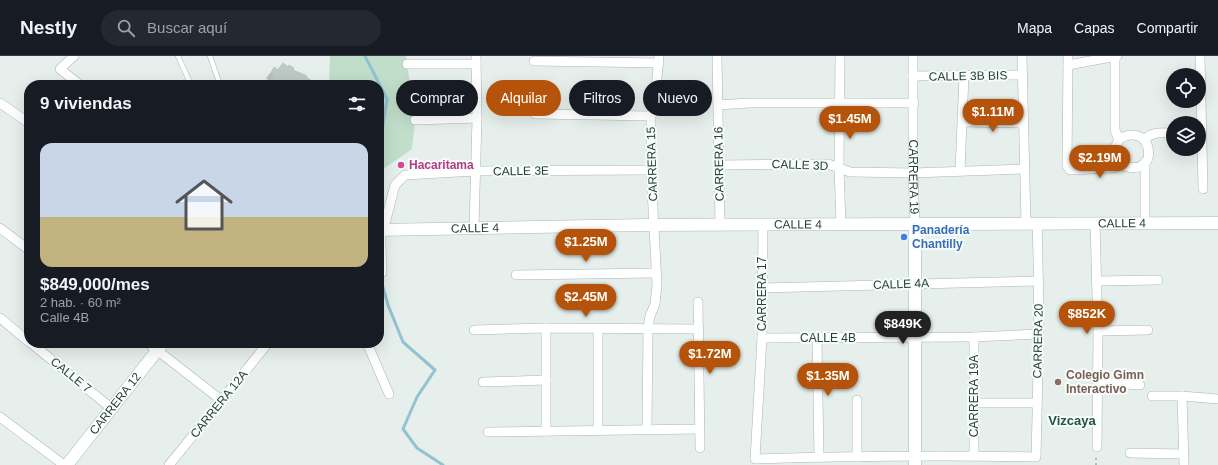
<!DOCTYPE html>
<html lang="es">
<meta charset="utf-8">
<style>
body{margin:0;font-family:Helvetica,sans-serif;background:#242831;color:#f1f3f6;height:100vh;display:flex;flex-direction:column;font-size:15px;white-space:nowrap}
*{box-sizing:border-box;margin:0}
p{font-size:13px;color:#9ea1a6}
.icon{flex:none;width:22px;height:22px;fill:none;stroke:currentColor;stroke-width:2;stroke-linecap:round;stroke-linejoin:round}
.map{position:relative;flex:1;overflow:hidden}
.details{position:absolute;left:24px;top:24px;width:360px;height:268px;display:flex;flex-direction:column;background:#171b24;border-radius:16px;box-shadow:0 4px 16px #0002}
.details>*{flex:none}
.banner{position:absolute;left:396px;top:24px;width:380px;height:36px;display:flex;gap:8px}
.controls{position:absolute;left:1166px;top:12px;display:grid;gap:8px}
.controls a{display:grid;place-items:center;width:40px;height:40px;border-radius:50%;background:#171b24;box-shadow:0 4px 16px #0002;font-size:20px}
.price{position:absolute;translate:-50% -34px;padding:0 9px;border-radius:14px;background:#b45309;color:#fff;font-size:13px;line-height:26px;filter:drop-shadow(0 1px 2px #0008)}
.price::after{content:'';position:absolute;left:50%;top:24px;width:12px;height:9px;margin-left:-6px;background:inherit;clip-path:polygon(0 0,100% 0,50% 100%)}
.price.current{background:#222;color:#fff}
ul{padding:0;list-style:none}
li{display:grid;align-content:center;gap:8px;height:212px;padding:0 16px}
li span{display:grid;place-items:center;height:124px;border-radius:12px;color:#555}
li>.icon{margin-inline-start:auto}
span .icon{width:72px;height:72px;fill:#fffc;stroke-width:1}
li b{font-size:17px}
h2{display:flex;justify-content:space-between;align-items:center;height:48px;padding:0 16px;font-size:17px}
.pill{padding:0 14px;border-radius:18px;background:#171b24;box-shadow:0 4px 16px #0002;font-size:14px;line-height:36px}
.pill.current{background:#b45309;color:#fff}
header{display:flex;align-items:center;gap:24px;box-sizing:border-box;height:56px;padding:0 20px;background:#171b24;border-bottom:1px solid #363941}
header strong{font-size:19px}
nav{display:flex;gap:22px;margin-inline-start:auto;font-size:14px}
.search{width:280px;height:36px;background:#242831;display:flex;align-items:center;gap:10px;box-sizing:border-box;padding:0 14px;border-radius:22px;color:#9ea1a6;font-size:15px}
.map>svg:first-child{display:block}
.green{fill:#c0deca}
.shadow{fill:#0003}
.lines{fill:none;stroke-linecap:round;stroke-linejoin:round}
.stream{stroke:#91c3d1;stroke-width:3}
.building{fill:#bcc9c5;stroke:#b9c8c3}
.lane-casing{stroke:#a8b7b3;stroke-width:5.5}
.street-casing{stroke:#a8b7b3;stroke-width:10}
.secondary-casing{stroke:#a5bab4;stroke-width:13}
.path{stroke:#88b1a6;stroke-width:1.5;stroke-dasharray:2 3;stroke-linecap:butt}
.lane{stroke:#fff;stroke-width:4.5}
.street{stroke:#fff;stroke-width:9}
.secondary{stroke:#fff;stroke-width:12}
.hotel-dot{fill:#d1479c;stroke:#f7fbf9;stroke-width:1.5}
.shop-dot{fill:#3f7fe0;stroke:#f7fbf9;stroke-width:1.5}
.education-dot{fill:#8d6e63;stroke:#f7fbf9;stroke-width:1.5}
.labels{text-anchor:middle;stroke-width:4;stroke-linejoin:round;paint-order:stroke}
.street-label{font-size:12px;fill:#25413b;stroke:#f7fbf9}
.hotel-label{font-size:12px;font-weight:bold;fill:#b23c85;stroke:#f7fbf9;text-anchor:start}
.shop-label{font-size:12px;font-weight:bold;fill:#366cbe;stroke:#f7fbf9;text-anchor:start}
.education-label{font-size:12px;font-weight:bold;fill:#785e54;stroke:#f7fbf9;text-anchor:start}
.neighbourhood-label{font-size:13px;font-weight:bold;fill:#215349;stroke:#f7fbf9}
</style>
<header>
<strong>Nestly</strong>
<div class="search"><svg class="icon" aria-label="search" viewBox="0 0 24 24"><circle cx="10" cy="10" r="6"/><path d="M15 15l6 6"/></svg>Buscar aquí</div>
<nav><a>Mapa</a><a>Capas</a><a>Compartir</a></nav>
</header>
<div class="map">
<svg width="1218" height="409" viewBox="0 0 1218 409">
<rect width="100%" height="100%" fill="#e6efeb"/>
<path class="green" d="M330 0H406L415 64 412 93 379 116V29H329Z"/>
<path class="shadow" d="M283 8 311 26 309 29H266L269 24 266 23 269 18 275 13 277 14Z"/>
<g class="lines">
<path class="stream" d="M365 0 387 43 379 93
M379 217 388 249 403 286 435 314 417 341 403 373 417 392 443 409"/>
</g>
<path class="building" d="M283 7 288 11 289 9 294 12 293 14 307 20 306 21 312 25 310 29 275 28 276 27 271 23 274 19 271 17 274 11 278 14Z"/>
<g class="lines">
<defs>
<path id="lane" d="M178 0 191 29
M210 0 220 29
M383 176 384 218"/>
<g id="street">
<path d="M74 0 60 13 80 29"/>
<path d="M717 0 720 168"/>
<path d="M840 0 839 112 841 168"/>
<path id="s1" d="M913 0V117L915 168"/>
<path d="M1022 0 1026 168"/>
<path d="M1068 0 1067 110 1070 114 1111 112 1116 111 1119 107"/>
<path d="M1115 0V74L1119 84C1099 115 1155 123 1148 92 1145 77 1128 76 1119 84"/>
<path d="M1200 0 1203 133"/>
<path d="M534 5 659 7"/>
<path d="M407 8H476"/>
<path d="M1068 9 1117 0"/>
<path d="M913 20 1023 19"/>
<path d="M0 47 29 67"/>
<path d="M718 49 749 47H914"/>
<path d="M535 58 651 60"/>
<path d="M415 64 477 62"/>
<path d="M963 66 1023 67"/>
<path d="M1144 84C1152 75 1162 77 1173 77"/>
<path d="M719 109 828 108 850 116 913 117 1024 113"/>
<path d="M960 114 964 20"/>
<path d="M1095 167 1098 275 1097 391"/>
<path d="M1145 167V106"/>
<path d="M763 168 762 282 755 403C849 400 943 399 1036 401 1038 323 1040 246 1037 168"/>
<path d="M0 172 29 194"/>
<path d="M474 172 477 62 476 0"/>
<path d="M383 175 395 129 405 119 476 115 651 114"/>
<path d="M516 219 656 217"/>
<path d="M1096 225 1158 224"/>
<path d="M762 232 1039 225"/>
<path d="M698 246 700 392"/>
<path d="M0 262 29 286"/>
<path d="M546 272V375"/>
<path d="M474 274 546 272 699 273"/>
<path d="M1098 275 1148 274"/>
<path d="M974 281V400"/>
<path d="M762 282 974 281 1039 278"/>
<path d="M817 282 819 401"/>
<path d="M31 287 111 352"/>
<path d="M148 287 221 344"/>
<path d="M367 287 389 338"/>
<path d="M483 326 546 324"/>
<path d="M1098 326 1140 329"/>
<path d="M1152 340H1182L1218 343"/>
<path d="M1182 340 1184 409"/>
<path d="M857 344V401"/>
<path d="M975 347H1037"/>
<path d="M0 361 64 409"/>
<path d="M647 373 648 272 650 260 655 248 657 229 651 114V60L655 43 659 0"/>
<path d="M598 374V273"/>
<path d="M488 376 699 373"/>
<path d="M1130 397 1184 398"/>
<path d="M169 409 268 287"/>
</g>
<g id="secondary">
<path d="M915 168V409"/>
<path id="s2" d="M379 174 646 169 1218 167"/>
<path id="s3" d="M67 409 163 287"/>
</g>
</defs>
<use href="#lane" class="lane-casing"/>
<use href="#street" class="street-casing"/>
<use href="#secondary" class="secondary-casing"/>
<path class="path" d="M1096 409V401"/>
<use href="#lane" class="lane"/>
<use href="#street" class="street"/>
<use href="#secondary" class="secondary"/>
</g>
<circle class="hotel-dot" cx="401" cy="109" r="4"/>
<circle class="shop-dot" cx="904" cy="181" r="4"/>
<circle class="education-dot" cx="1058" cy="326" r="4"/>
<g class="labels">
<g class="street-label">
<text transform="translate(968 20) rotate(-1)" y="4">CALLE 3B BIS</text>
<text transform="translate(652 108) rotate(-92)" y="4">CARRERA 15</text>
<text transform="translate(719 108) rotate(-91)" y="4">CARRERA 16</text>
<text transform="translate(800 109) rotate(2)" y="4">CALLE 3D</text>
<text transform="translate(521 115) rotate(-1)" y="4">CALLE 3E</text>
<text dy="4" stroke="none"><textPath href="#s1" startOffset="121">CARRERA 19</textPath></text>
<text dy="4" stroke="none"><textPath href="#s2" startOffset="743">CALLE 4</textPath></text>
<text dy="4" stroke="none"><textPath href="#s2" startOffset="419">CALLE 4</textPath></text>
<text dy="4" stroke="none"><textPath href="#s2" startOffset="96">CALLE 4</textPath></text>
<text transform="translate(901 228) rotate(-2)" y="4">CALLE 4A</text>
<text transform="translate(762 238) rotate(-90)" y="4">CARRERA 17</text>
<text x="828" y="286">CALLE 4B</text>
<text transform="translate(1038 285) rotate(-89)" y="4">CARRERA 20</text>
<text transform="translate(71 319) rotate(39)" y="4">CALLE 7</text>
<text transform="translate(974 340) rotate(-90)" y="4">CARRERA 19A</text>
<text dy="4" stroke="none"><textPath href="#s3" startOffset="78">CARRERA 12</textPath></text>
<text transform="translate(219 348) rotate(-51)" y="4">CARRERA 12A</text>
</g>
<g class="hotel-label">
<text x="409" y="113">Hacaritama</text>
</g>
<g class="shop-label">
<text x="912" y="178">Panadería<tspan x="912" dy="14">Chantilly</tspan></text>
</g>
<g class="education-label">
<text x="1066" y="323">Colegio Gimn<tspan x="1066" dy="14">Interactivo</tspan></text>
</g>
<g class="neighbourhood-label">
<text x="1072" y="369">Vizcaya</text>
</g>
</g>
</svg>
<div class="controls">
<a><svg class="icon" aria-label="locate" viewBox="0 0 24 24"><circle cx="12" cy="12" r="6"/><path d="M12 2v4M12 18v4M2 12h4M18 12h4"/></svg></a>
<a><svg class="icon" aria-label="layers" viewBox="0 0 24 24"><path d="M12 4l9 5-9 5-9-5zM3 14l9 5 9-5"/></svg></a>
</div>
<b class="price" style="left:993px;top:77px">$1.11M</b>
<b class="price" style="left:850px;top:84px">$1.45M</b>
<b class="price" style="left:1100px;top:123px">$2.19M</b>
<b class="price" style="left:586px;top:207px">$1.25M</b>
<b class="price" style="left:586px;top:262px">$2.45M</b>
<b class="price" style="left:1087px;top:279px">$852K</b>
<b class="price current" style="left:903px;top:289px">$849K</b>
<b class="price" style="left:710px;top:319px">$1.72M</b>
<b class="price" style="left:828px;top:341px">$1.35M</b>
<div class="banner">
<a class="pill">Comprar</a>
<a class="pill current">Alquilar</a>
<a class="pill">Filtros</a>
<a class="pill">Nuevo</a>
</div>
<section class="details">
<h2>9 viviendas<svg class="icon" aria-label="filters" viewBox="0 0 24 24"><path d="M4 7h16M4 17h16"/><circle cx="9" cy="7" r="2"/><circle cx="15" cy="17" r="2"/></svg></h2>
<ul>
<li><span style="background:linear-gradient(#c9d6e8 60%,#c2b280 0)"><svg class="icon" aria-label="home" viewBox="0 0 24 24"><path d="M3 11l9-7 9 7M6 9v11h12V9"/></svg></span><div><b>$849,000/mes</b><p>2 hab. · 60 m²</p><p>Calle 4B</p></div></li>
</ul>
</section>
</div>
